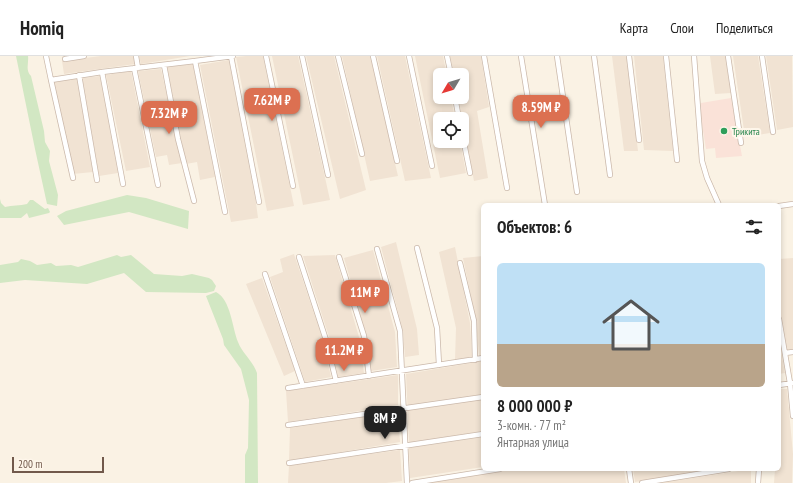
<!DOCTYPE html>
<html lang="ru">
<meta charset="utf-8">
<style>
body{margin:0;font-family:"PT Sans Narrow",sans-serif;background:#f6f6f6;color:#222;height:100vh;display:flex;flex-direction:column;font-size:15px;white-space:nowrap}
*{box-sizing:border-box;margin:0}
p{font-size:13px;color:#767676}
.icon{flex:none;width:22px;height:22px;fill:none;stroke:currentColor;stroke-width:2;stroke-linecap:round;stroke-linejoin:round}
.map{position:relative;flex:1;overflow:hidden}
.sheet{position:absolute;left:481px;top:147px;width:300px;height:268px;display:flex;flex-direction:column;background:#fff;border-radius:6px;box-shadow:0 2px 6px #0003}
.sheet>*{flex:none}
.needle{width:26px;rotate:232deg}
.buttons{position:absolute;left:433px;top:12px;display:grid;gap:8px}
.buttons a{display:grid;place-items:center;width:36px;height:36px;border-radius:6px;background:#fff;box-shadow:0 2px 6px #0003;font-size:20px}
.scale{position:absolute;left:12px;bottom:10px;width:92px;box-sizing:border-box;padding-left:4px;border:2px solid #71594b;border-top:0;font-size:11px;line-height:14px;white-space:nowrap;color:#71594b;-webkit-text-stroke:3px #fef6ea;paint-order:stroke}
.price{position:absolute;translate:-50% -34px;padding:0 9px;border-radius:8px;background:#dc7051;color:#fff;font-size:13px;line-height:26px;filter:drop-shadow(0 1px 2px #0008)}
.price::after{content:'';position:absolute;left:50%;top:24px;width:12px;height:9px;margin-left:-6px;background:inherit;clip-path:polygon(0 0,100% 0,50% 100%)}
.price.selected{background:#222;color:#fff}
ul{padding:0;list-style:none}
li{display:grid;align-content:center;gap:8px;height:212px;padding:0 16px}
li span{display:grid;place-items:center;height:124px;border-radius:6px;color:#555}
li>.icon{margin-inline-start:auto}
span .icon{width:72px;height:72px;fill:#fffc;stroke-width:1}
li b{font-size:17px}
h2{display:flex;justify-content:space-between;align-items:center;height:48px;padding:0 16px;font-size:17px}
header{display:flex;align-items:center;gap:24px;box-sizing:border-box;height:56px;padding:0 20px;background:#fff;border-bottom:1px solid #e0e0e0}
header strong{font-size:19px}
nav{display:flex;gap:22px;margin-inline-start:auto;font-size:14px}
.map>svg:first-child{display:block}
.residential{fill:#f1e3d3}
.commercial{fill:#fae2d8}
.green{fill:#d2e7c3}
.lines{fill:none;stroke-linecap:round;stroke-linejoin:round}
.minor-casing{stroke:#cbb9ab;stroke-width:6}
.minor{stroke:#fff;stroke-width:4.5}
.leisure-dot{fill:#2e9e5b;stroke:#fef6ea;stroke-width:1.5}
.labels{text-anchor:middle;stroke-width:4;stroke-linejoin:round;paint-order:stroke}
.leisure-label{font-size:10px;fill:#27864d;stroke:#fef6ea;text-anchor:start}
</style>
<header>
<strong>Homiq</strong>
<nav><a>Карта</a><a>Слои</a><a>Поделиться</a></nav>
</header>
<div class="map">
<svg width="793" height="427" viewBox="0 0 793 427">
<rect width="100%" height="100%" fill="#faf2e4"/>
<path class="residential" d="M101 0H133L135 8 64 18 62 5Z
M139 0H190L141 8Z
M246 0H263L294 150 267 155 236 1Z
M272 0H298L330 144 303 149Z
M306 0H334L366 134 340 143Z
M342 0H370L398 120 370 125Z
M377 0H405L431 122 405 125Z
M415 0H443L447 19H440V41H451L455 63H440V85H460L466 117 440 122Z
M450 0H481L489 51 477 55 488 122 474 125 458 41H462V19H454Z
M612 0H627L638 95H624Z
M634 0H663L673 95 644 94Z
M710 0H725L731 37 715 38Z
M733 0H758L770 77 745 81Z
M766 0H792L793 71 777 74Z
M229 4 256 147 258 162 231 166 200 9Z
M193 8 215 121 200 124 197 106 186 108 167 11Z
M161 13 182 107 169 109 167 99 156 101 138 15Z
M131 15 150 111 126 115 106 19Z
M100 20 118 117 99 120 82 22Z
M77 22 93 116 73 118 53 26Z
M396 186 417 273 419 299 405 301 403 275 381 191Z
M455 191 470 267 472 301 455 304 456 272 439 196Z
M373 194 395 276 397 311 371 315 365 276 344 202Z
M294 198 323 284 331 321 305 326 270 221 283 216 280 203Z
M335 199 359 281 364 317 338 321 331 287 303 200Z
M483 200V299L479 300 476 265 463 202Z
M793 202V294L786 295 779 250V203Z
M262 222 295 315 284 320 246 228Z
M779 282 785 317 779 318Z
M483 305V375L409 387 406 318Z
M398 319V349L288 366 286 335Z
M779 333H787L793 398 792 427H774L775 413H779Z
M380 358 382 372 399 370 400 386 289 405 290 372Z
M483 381V411L410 422 409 392Z
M400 394 402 425 386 427H288L289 409Z
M509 413H624L626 427H418Z
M633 413H714L635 426Z
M751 413V427H661Z"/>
<path class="commercial" d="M731 42 742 100 716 102 715 92 706 93 700 56 701 47Z"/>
<path class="green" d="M16 0H28C29 7 25 14 31 20L44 75 45 86 50 95 49 105 58 139 57 150 47 148 35 93Z
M127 139 146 142 189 155 188 173 129 156 64 169 57 160 66 155Z
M0 143 1 147 5 151C12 149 20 150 27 148L30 144H33L45 153 48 152 50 156 49 157 29 162 27 157 21 162H0Z
M117 199 121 201 131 199 154 218 182 220 192 218 209 222 212 224 216 230 214 235 206 237 146 236 124 217 87 228 25 224 0 227V209L18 206 21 203 30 205 37 209 51 207 56 210 71 209 78 211Z
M216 236C231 244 232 271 238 286 242 297 253 305 257 317L258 427H245V399L248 392 249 344 241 313 224 289 223 283 206 240Z"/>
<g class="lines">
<defs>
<path id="minor" d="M46 0 51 24 102 16 195 5
M136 0 138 12
M231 0 259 146
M266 0 293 130
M302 0 328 119
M338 0 362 98
M373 0 397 105
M409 0 432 110
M447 0 451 19
M484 0 507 132
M521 0 545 149
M557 0 577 136
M594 0 610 119
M629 0 639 84
M666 0 677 104
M694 0 702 105 707 122 719 149
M728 0 741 87
M762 0 773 76
M65 3 84 0
M164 9 178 83 194 145
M134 12 158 129
M102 16 123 128
M79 19 97 124
M51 24 73 122
M455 41 459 63
M462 77 470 117
M779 150 793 148
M225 156 195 5 233 0
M417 192 437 272 439 309
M377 193 400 275 407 427
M299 201 326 284 336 325
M339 201 364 280 369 320
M460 207 474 265 475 304
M265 218 303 330
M779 263 790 327 793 360
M785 297 793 296
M779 329 793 327
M288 332 483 302
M288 369 483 341
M289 407 483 378
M629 413 631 427
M412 427 500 413
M642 427 729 413
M758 427 759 413"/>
</defs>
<use href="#minor" class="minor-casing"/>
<use href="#minor" class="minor"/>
</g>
<circle class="leisure-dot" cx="724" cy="75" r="4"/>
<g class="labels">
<g class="leisure-label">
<text x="732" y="79">Трикита</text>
</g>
</g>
</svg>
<div class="buttons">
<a><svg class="needle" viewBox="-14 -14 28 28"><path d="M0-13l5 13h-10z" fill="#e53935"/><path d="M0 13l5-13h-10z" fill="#767676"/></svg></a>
<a><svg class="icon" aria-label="locate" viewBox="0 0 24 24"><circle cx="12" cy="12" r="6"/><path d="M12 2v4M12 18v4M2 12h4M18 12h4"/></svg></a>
</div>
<div class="scale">200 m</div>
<b class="price" style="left:272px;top:66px">7.62M ₽</b>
<b class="price" style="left:541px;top:73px">8.59M ₽</b>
<b class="price" style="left:169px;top:79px">7.32M ₽</b>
<b class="price" style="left:365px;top:258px">11M ₽</b>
<b class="price" style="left:344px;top:316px">11.2M ₽</b>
<b class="price selected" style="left:385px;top:384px">8M ₽</b>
<section class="sheet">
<h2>Объектов: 6<svg class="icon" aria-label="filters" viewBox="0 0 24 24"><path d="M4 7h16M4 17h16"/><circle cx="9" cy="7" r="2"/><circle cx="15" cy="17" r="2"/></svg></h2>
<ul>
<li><span style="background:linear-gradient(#bfe0f5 65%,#b9a48a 0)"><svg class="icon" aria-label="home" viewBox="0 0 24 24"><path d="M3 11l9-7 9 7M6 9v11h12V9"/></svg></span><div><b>8 000 000 ₽</b><p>3-комн. · 77 m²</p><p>Янтарная улица</p></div></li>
</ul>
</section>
</div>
